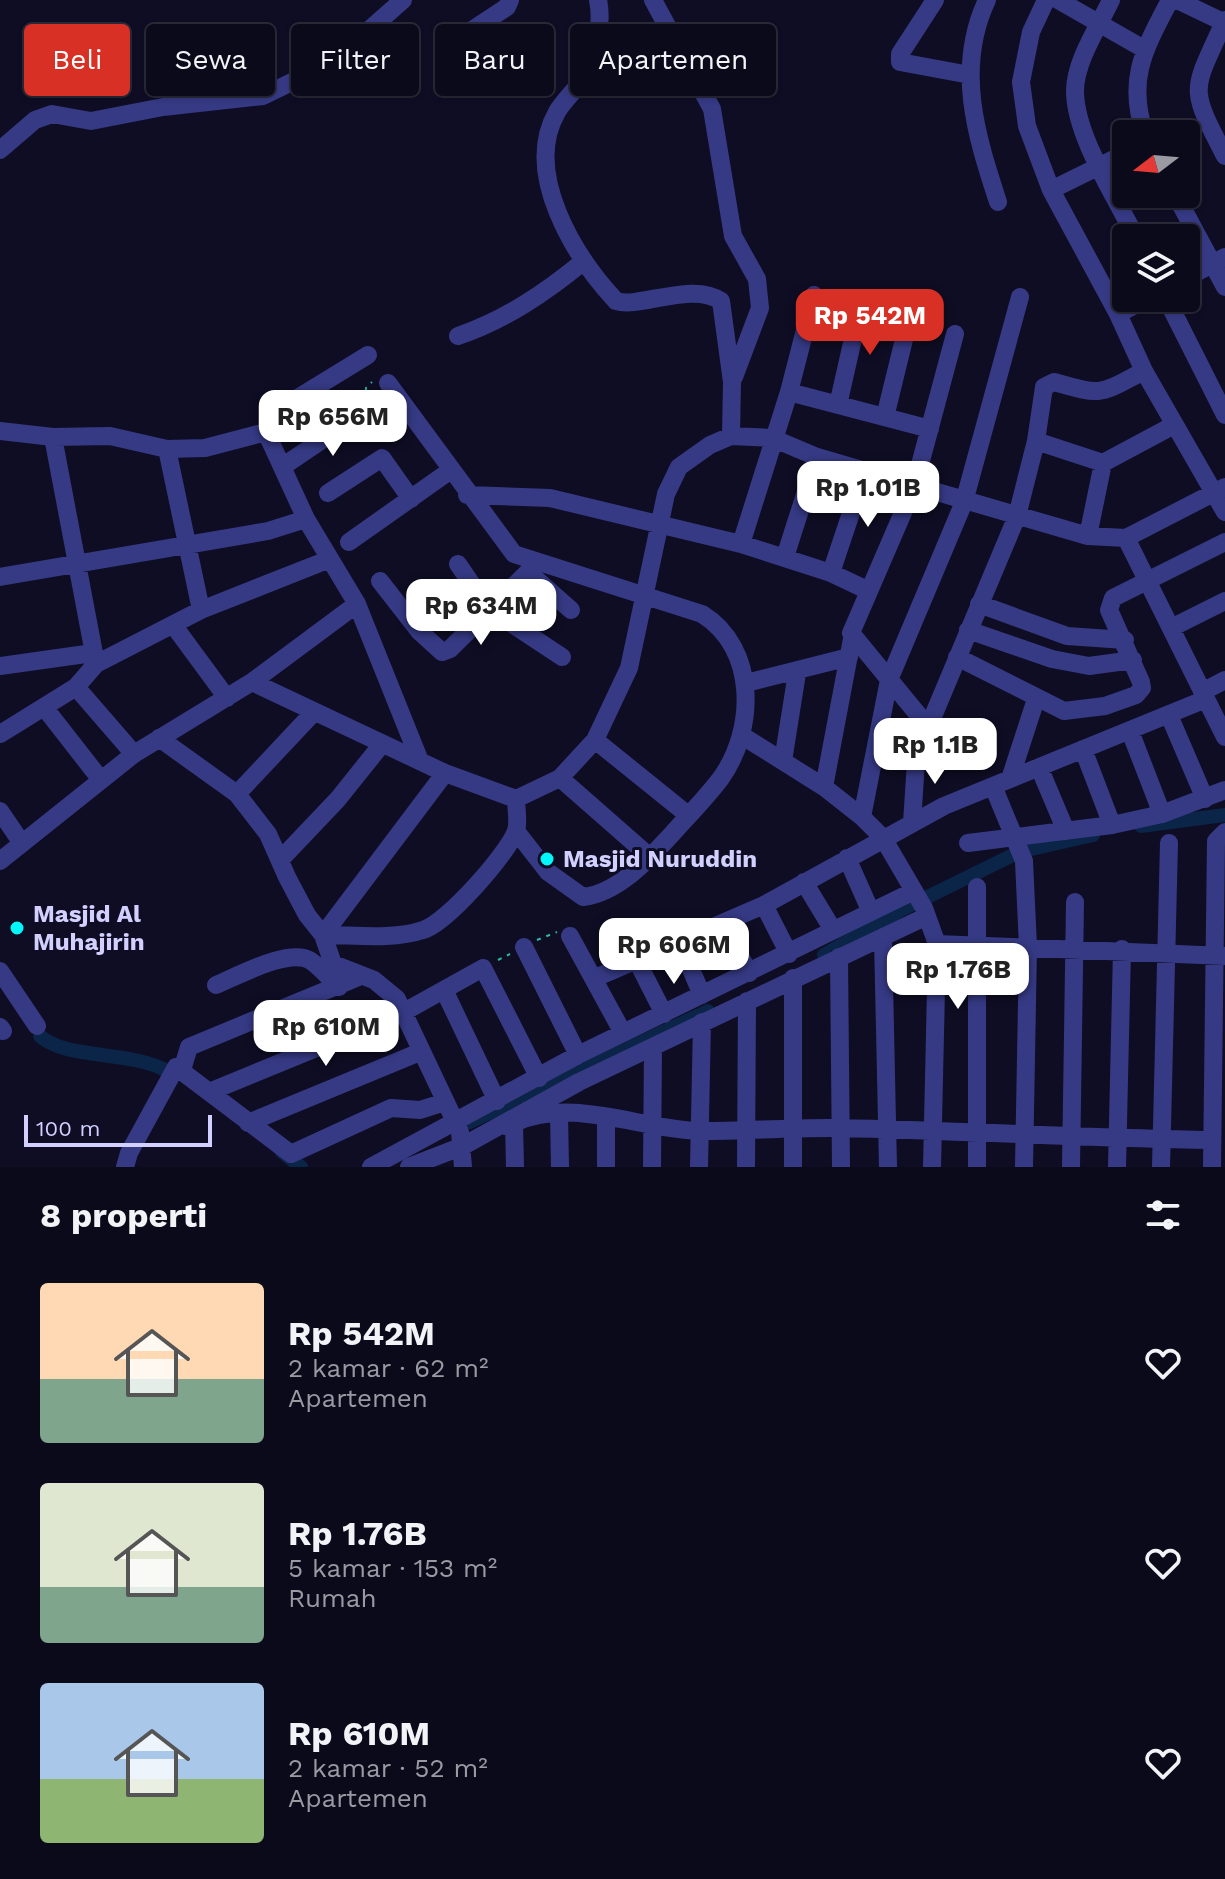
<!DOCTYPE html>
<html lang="id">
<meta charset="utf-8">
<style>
body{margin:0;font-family:"Work Sans",sans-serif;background:#191828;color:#f1f3f6;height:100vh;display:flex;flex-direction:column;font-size:30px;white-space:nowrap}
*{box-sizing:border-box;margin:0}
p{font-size:26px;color:#9a9aa3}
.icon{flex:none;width:44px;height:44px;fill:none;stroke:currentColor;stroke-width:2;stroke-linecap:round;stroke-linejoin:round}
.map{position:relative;height:1167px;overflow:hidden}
.drawer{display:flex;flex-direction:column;background:#0b0a1b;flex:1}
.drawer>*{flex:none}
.top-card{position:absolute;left:24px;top:24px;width:800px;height:72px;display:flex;gap:16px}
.needle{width:52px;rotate:254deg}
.buttons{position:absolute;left:1112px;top:120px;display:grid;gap:16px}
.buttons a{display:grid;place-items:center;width:88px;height:88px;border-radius:8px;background:#0b0a1b;box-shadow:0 2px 6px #0004,0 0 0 2px #2b2b3a;font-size:40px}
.scale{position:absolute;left:24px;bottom:20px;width:188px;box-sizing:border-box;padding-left:8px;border:4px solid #d2d0ff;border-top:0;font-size:22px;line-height:28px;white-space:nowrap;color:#d2d0ff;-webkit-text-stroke:6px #0f0d24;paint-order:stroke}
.price{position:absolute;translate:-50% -68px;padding:0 18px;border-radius:16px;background:#fff;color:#222;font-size:26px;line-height:52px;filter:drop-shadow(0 2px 4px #0008)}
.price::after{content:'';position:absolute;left:50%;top:48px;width:24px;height:18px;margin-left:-12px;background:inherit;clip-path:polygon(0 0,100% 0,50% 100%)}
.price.current{background:#d93025;color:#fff}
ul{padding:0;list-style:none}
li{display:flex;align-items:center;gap:24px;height:200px;padding:0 40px}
li span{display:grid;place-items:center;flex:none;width:224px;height:160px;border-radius:8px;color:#555}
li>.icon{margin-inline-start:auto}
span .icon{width:96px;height:96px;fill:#fffc;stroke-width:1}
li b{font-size:34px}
h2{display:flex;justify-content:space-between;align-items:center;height:96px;padding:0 40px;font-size:34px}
.pill{padding:0 28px;border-radius:8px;background:#0b0a1b;box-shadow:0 2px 6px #0004,0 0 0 2px #2b2b3a;font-size:28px;line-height:72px}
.pill.current{background:#d93025;color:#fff}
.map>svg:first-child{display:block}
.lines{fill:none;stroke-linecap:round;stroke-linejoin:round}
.canal{stroke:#0a2547;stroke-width:14}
.path{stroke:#2abaa5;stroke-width:2;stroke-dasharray:4 6;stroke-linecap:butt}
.minor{stroke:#363a85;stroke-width:18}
.poi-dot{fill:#00f8fb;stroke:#0f0d24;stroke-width:3}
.labels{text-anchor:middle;stroke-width:6;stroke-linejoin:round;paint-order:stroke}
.poi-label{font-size:24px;font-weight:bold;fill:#d2d0ff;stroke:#0f0d24;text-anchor:start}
</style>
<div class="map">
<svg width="1225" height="1167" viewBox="0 0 1225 1167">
<rect width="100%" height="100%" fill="#0f0d24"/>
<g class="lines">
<path class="canal" d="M1141 826 1225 815
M1027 850 1093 835
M824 955 901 910 1019 852
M40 1036C67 1060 129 1050 167 1071
M470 1122 708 1011
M281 1151 301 1167"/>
<path class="path" d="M365 401 366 388 372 382
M537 940 557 932
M498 960 510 954"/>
<path class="minor" d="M598 0C603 23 596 51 587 72 580 87 565 98 557 112 522 173 575 257 616 301 639 309 692 281 721 301L732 382 731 436
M653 0 712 109 733 236 757 279 760 308 734 377
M935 0 900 54V62L970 75
M987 0C955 68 976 135 998 202
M1046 0 1031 32 1021 82 1027 126 1051 190 1118 314 1144 371 1225 512
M1058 0 1144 49
M1111 0C1099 26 1075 61 1075 91 1075 136 1116 197 1136 238
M1177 0 1225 23
M1225 20C1192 93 1188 85 1225 156
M451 44 507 7 510 0
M1145 134C1126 79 1145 48 1170 0
M0 150 35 120 52 114 91 121 163 107 263 96 298 79 360 38 403 0
M1051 190 1126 153
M1175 194 1225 287
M1186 278 1225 257
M814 295 789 392 741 544 831 573 867 590
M1166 298 1225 415
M1118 314 1148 298
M955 334 914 487 851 633 925 723 931 721 1017 516 1036 441 1044 387 1054 382C1104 396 1098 395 1144 371
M458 336C505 320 545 293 584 261
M388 383 514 554 702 614C757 648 756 729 721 778 706 798 688 816 672 834 649 859 618 893 583 897L548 872 516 831
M789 392 930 429
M838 405 862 299
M885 417 909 319
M0 431 53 437 110 436 167 449 205 448 266 432 306 519 357 604 420 761
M266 432 275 412 368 355
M53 437 96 664
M1036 441 1103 463
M167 449 201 610
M282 467 360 414
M328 493 382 458 411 499
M467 495 550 498 741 544
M1088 536 1103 463 1174 425
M1126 538 1225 737
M349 542 451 470
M785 557 817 457
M534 563 528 572 571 610
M458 564 488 608 562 657
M831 573 865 471
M0 577 268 531 306 519
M380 581 419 631 442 652 450 649 528 572
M979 604 1067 636 1125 640
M174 626 227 698
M1171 628 1225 601
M968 630 1052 659 1089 666 1133 660
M957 657 1064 711 1105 706 1136 695 1142 688 1141 682 1109 610 1113 598 1225 542
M0 666 93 653
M252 682 357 604
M746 683 849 657
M76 687 134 754
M1202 692 1225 680
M44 707 101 780
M1169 715 1205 799
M1130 731 1162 814
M0 734 76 687 96 664 201 610 330 559
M741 735 824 787 862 817 883 838 924 908 937 944 932 1167
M159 738 237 794 268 834 287 877 307 915 323 935 333 964 374 980 397 999 460 1132 463 1167
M595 740 688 815
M1083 749 1112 825
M783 761 797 673
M1039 767 1066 831
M445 773 323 935C355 935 393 940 423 930 447 923 508 853 516 831 519 822 516 808 516 799
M560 778 650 857
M1010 779 1036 699
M993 786 1024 861 1028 947 1024 1167
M824 787 852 639
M237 794 314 712
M0 811 21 842
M862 817 889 680 964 502 1020 297
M912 823 917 746
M968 843 1112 825 1162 814 1225 790
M847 858 871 912
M281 859 338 799 382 744
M0 861 134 754 252 682 445 773 516 799 560 778 595 740 629 668 666 494 679 467 710 445 731 436 772 438 817 457 1088 536 1126 538 1225 487
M804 882 833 930
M977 887V1167
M764 905 789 954
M723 924 749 973
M570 936 623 1033
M883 937 888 1167
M680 944 702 995
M937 944 1225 956
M524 947 578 1055
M839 957 841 1167
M637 961 664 1014
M0 971 37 1026
M595 978 764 905 944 806 1206 699
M793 978V1167
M216 985C238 976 290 947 311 961 321 968 330 979 339 987
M445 992 497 1101
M0 1027 3 1031
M182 1070 189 1047 361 976
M209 1092 402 1013 483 968 539 1078
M559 1114 560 1167
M248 1123 420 1052
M514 1123C572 1096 641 1130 701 1131 747 1131 794 1127 841 1128 965 1131 1088 1138 1212 1140
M506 1126 514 1123 515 1167
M125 1167 129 1153 176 1067 291 1154 391 1108 420 1110 445 1102
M371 1167 578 1055 914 891
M409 1167 463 1146 579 1082 927 916
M606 1167V1117
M652 1167 653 1048
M699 1167 702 1022
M746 1167 747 1001
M1071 1167 1075 902
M1117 1167 1122 949
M1161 1167 1169 843
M1212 1167 1216 841 1225 832"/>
</g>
<g class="poi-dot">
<circle cx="547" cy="859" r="8"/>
<circle cx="17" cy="928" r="8"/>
</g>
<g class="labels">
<g class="poi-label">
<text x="563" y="867">Masjid Nuruddin</text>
<text x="33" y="922">Masjid Al<tspan x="33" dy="28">Muhajirin</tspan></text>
</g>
</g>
</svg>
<div class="buttons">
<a><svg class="needle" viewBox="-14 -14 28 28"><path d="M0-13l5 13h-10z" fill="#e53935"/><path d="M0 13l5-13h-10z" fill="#9a9aa3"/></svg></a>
<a><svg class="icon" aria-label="layers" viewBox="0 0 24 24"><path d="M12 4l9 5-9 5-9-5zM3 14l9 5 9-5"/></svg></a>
</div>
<div class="scale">100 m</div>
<b class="price current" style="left:870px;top:357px">Rp 542M</b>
<b class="price" style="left:333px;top:458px">Rp 656M</b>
<b class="price" style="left:868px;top:529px">Rp 1.01B</b>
<b class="price" style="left:481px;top:647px">Rp 634M</b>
<b class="price" style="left:935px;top:786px">Rp 1.1B</b>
<b class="price" style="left:674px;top:986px">Rp 606M</b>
<b class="price" style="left:958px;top:1011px">Rp 1.76B</b>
<b class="price" style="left:326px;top:1068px">Rp 610M</b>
<div class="top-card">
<a class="pill current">Beli</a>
<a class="pill">Sewa</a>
<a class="pill">Filter</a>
<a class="pill">Baru</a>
<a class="pill">Apartemen</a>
</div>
</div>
<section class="drawer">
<h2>8 properti<svg class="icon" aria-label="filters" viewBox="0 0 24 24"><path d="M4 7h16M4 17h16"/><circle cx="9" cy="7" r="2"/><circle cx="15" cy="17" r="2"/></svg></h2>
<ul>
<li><span style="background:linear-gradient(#ffd9b3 60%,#7fa58c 0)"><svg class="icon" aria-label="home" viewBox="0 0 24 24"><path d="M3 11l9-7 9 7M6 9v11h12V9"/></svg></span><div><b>Rp 542M</b><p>2 kamar · 62 m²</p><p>Apartemen</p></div><svg class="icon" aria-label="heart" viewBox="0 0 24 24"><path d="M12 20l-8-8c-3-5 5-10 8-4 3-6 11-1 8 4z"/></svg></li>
<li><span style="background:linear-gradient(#dfe7d0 65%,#7fa58c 0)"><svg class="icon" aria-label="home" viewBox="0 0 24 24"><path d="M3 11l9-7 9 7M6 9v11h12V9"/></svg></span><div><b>Rp 1.76B</b><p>5 kamar · 153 m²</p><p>Rumah</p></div><svg class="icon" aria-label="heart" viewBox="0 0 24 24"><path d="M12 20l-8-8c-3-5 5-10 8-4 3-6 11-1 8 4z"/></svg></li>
<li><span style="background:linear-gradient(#a9c7e8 60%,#8fb573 0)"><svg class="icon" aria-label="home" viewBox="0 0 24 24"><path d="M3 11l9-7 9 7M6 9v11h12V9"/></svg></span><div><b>Rp 610M</b><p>2 kamar · 52 m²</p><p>Apartemen</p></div><svg class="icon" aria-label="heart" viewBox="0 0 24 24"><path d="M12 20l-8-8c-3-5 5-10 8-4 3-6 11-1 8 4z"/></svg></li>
</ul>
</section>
